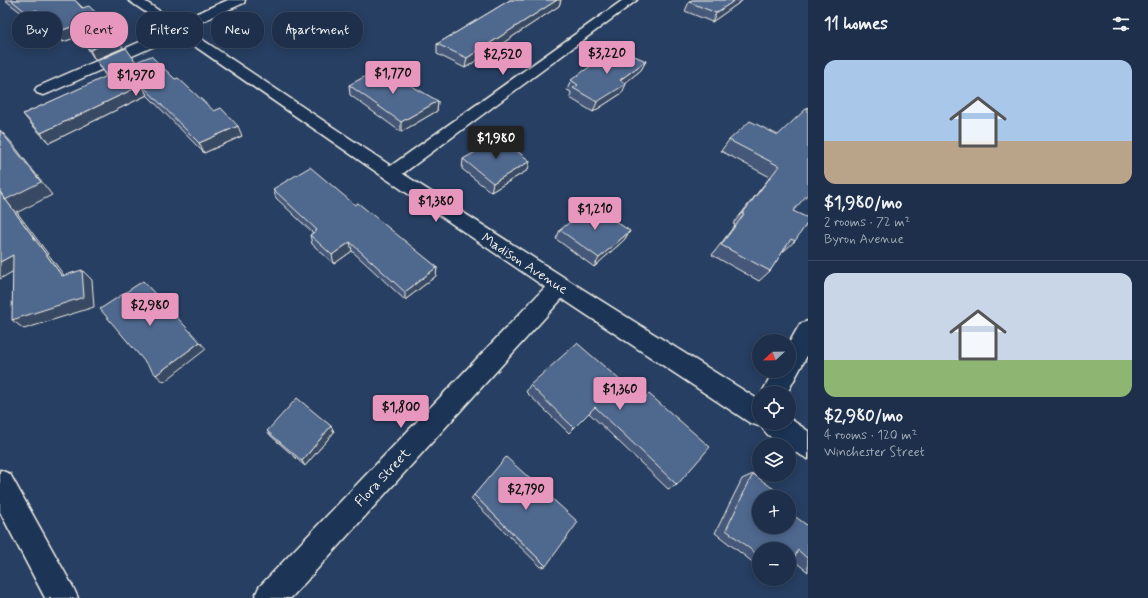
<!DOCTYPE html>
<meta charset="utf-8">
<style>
body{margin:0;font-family:Mynerve,sans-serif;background:#2a3b54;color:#f1f3f6;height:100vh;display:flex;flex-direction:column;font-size:15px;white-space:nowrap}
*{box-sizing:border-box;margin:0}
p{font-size:13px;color:#a0a9b5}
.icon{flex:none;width:22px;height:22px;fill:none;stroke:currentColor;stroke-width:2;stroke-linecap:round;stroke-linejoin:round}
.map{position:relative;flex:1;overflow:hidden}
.sheet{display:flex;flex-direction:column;background:#1d2f4a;width:340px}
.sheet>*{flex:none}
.top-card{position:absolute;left:12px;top:12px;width:380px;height:36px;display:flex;gap:8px}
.needle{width:26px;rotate:248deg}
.tools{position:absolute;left:752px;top:334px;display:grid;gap:8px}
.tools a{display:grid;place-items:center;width:44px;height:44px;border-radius:50%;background:#1d2f4a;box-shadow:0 2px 10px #0003,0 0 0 1px #3b4a62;font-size:20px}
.price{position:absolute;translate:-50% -34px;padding:0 9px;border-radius:4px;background:#e797bd;color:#111;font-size:13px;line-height:26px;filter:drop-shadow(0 1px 2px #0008)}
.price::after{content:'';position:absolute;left:50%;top:24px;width:12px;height:9px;margin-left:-6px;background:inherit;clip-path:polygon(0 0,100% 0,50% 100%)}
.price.on{background:#222;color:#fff}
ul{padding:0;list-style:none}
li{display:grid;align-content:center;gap:8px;height:212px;padding:0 16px}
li+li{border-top:1px solid #3b4a62}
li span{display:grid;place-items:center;height:124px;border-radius:12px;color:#555}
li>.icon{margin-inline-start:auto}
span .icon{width:72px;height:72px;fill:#fffc;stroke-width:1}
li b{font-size:17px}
h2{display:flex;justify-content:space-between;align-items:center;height:48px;padding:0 16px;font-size:17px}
.pill{padding:0 14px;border-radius:16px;background:#1d2f4a;box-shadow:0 2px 10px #0003,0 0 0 1px #3b4a62;font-size:14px;line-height:36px}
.pill.on{background:#e797bd;color:#111}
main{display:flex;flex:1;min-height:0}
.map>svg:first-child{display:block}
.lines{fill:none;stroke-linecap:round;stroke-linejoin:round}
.street-casing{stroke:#f4f1e8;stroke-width:3}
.secondary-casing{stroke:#f4f1e8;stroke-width:3}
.street{fill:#1d3557;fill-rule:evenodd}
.secondary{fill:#1d3557;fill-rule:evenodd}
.wall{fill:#44597a;stroke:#f4f1e8}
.shaded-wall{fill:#374963;stroke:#f4f1e8}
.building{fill:#4f688e;stroke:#f4f1e8}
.labels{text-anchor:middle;stroke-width:3;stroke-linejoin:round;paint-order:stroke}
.street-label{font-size:14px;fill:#f4f1e8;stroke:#1d3557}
</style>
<main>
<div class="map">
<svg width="808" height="598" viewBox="0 0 808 598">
<rect width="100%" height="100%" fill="#273f62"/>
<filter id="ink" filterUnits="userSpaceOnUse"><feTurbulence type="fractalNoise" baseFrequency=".025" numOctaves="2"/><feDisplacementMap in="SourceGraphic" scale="8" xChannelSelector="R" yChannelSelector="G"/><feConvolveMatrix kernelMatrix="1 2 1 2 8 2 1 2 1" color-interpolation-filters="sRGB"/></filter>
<g filter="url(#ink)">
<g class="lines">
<defs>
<path id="street" d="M228 0H245L244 3 203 21 184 33 49 93 43 95 37 93 35 90 37 87 174 27 193 15Z
M623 0H637L397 178 391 180 385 178 382 174 385 170Z
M560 277 568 280 571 286 568 292 291 598H254L259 587 552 280Z
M808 321V354L787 393H762L773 371H789V343L800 324Z
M0 470 10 474 73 587 78 598H45L0 512Z"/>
<path id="secondary" d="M128 0H143L397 170 568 280 759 400V423H789V418L808 431V459L789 449V445C779 445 765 435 761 425L759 426 750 423 552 292 385 178Z"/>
</defs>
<use href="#street" class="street-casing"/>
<use href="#secondary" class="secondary-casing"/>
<use href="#street" class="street"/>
<use href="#secondary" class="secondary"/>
</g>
<path class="wall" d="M5 0H75L123 48 95 60 80 36 63 42 43 20 33 22Z
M510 0H561L559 6 465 68 437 54V44Z
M692 0H743L712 22 685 11 689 2Z
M97 61 136 62 175 79 242 136 204 153 147 95 49 143 31 124 23 114 106 77Z
M646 61 641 70 625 83 622 93 593 112 570 98 571 92 567 90 571 80Z
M349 85 438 101 437 111 401 132 350 95Z
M778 135 793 211 795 241 784 251H783L770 271 759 281 712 255 735 225 733 224 770 177 721 151 729 140Z
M463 159 528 170 491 192 462 169Z
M273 189 355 205 437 267 436 276 405 300 352 251 334 264 312 244 310 235 313 233 276 198Z
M560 230 630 231 624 240 594 267 556 239Z
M530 385 642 400 649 394 677 485 668 489 589 413 569 433 526 392Z
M331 426 334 432 305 466 271 436 267 431Z
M753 474 759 497 808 526V572L793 560 759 549V567L715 533 742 479Z
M474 495 546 566 541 567 471 499Z"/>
<path class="shaded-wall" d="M557 0H561L559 6 465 68 467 58Z
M735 0H743L712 22 716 13Z
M37 10 43 20 33 22 27 13Z
M74 26 80 36 63 42 57 32Z
M118 38 123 48 95 60 90 50Z
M646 61 641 70 619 88 626 84 622 93 593 112 597 102 620 80Z
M142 85 147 95 49 143 41 133Z
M438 101 437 111 401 132V122Z
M238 126 242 136 204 153 199 143Z
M0 130 12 143 52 195 18 212 16 211 72 286 62 276 0 192Z
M530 161 528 170 491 192 493 183Z
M630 231 624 240 594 267 599 258Z
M350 242 352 251 334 264 332 255Z
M13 255 24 265 0 279V262Z
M437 267 436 276 405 300V292Z
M82 270 92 280 94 307 24 329 12 320Z
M200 342 206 349 164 382 156 375Z
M331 426 334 432 305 466 302 461Z"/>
<path class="building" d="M11 0H75L82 8 89 6 108 24 118 38 90 50 74 26 57 32 37 10 27 13Z
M510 0H557L467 58 437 44Z
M692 0H735L716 13 689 2Z
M126 48 136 62 151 56 175 79 178 78 214 111 221 108 238 126 199 143 142 85 41 133 23 114 107 76 97 61Z
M616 48 646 61 620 80 626 84 597 102 573 88 578 85 571 80Z
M381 68 438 101 401 122 349 85Z
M808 107V194L793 211 808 218V222L795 241 791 239 770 271 721 245 744 214H742L779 166 729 140 750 121 778 135Z
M0 130 41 182 5 200 0 192Z
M500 138 530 161 493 183 463 159Z
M310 167 355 205 358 203 437 267 405 292 350 242 332 255 310 235 317 230 273 189Z
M0 192 62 276 82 270 84 297 12 320 13 255 0 262Z
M591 205 630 231 599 258 560 230Z
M143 281 200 342 156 375 100 309Z
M577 343 643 400 649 394 710 447 677 485 595 407 574 428 530 385Z
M297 398 331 426 302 461 267 431Z
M506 457 578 522 546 566 474 495Z
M753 474 785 497H759V527H789V512L808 526V559L798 550 789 570V549H759V556L726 530Z"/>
</g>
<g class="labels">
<g class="street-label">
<text transform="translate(525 263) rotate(33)" y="5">Madison Avenue</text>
<text transform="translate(382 477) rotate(-47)" y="5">Flora Street</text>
</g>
</g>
</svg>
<div class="tools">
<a><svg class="needle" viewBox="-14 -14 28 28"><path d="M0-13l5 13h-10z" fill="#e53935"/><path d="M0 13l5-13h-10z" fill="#a0a9b5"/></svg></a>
<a><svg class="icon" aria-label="locate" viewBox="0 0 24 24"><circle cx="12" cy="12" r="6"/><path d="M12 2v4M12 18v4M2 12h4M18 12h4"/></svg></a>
<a><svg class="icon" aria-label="layers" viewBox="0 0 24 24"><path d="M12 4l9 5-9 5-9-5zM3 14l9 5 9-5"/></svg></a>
<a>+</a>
<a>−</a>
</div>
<b class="price" style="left:607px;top:75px">$3,220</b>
<b class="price" style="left:503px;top:76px">$2,520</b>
<b class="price" style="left:393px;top:95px">$1,770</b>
<b class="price" style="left:136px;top:97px">$1,970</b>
<b class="price on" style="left:496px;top:160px">$1,980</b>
<b class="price" style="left:436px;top:223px">$1,380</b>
<b class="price" style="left:595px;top:231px">$1,210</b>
<b class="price" style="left:150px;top:327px">$2,980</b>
<b class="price" style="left:620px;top:411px">$1,360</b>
<b class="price" style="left:401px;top:429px">$1,800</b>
<b class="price" style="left:526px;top:511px">$2,790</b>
<div class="top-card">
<a class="pill">Buy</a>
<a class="pill on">Rent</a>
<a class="pill">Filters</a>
<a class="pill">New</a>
<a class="pill">Apartment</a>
</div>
</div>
<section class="sheet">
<h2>11 homes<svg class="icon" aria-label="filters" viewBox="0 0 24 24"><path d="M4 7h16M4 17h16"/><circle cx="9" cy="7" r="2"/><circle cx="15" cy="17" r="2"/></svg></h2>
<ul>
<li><span style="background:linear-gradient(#a9c7e8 65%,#b9a48a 0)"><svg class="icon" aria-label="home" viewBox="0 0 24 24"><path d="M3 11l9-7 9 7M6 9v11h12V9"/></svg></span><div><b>$1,980/mo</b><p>2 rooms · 72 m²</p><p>Byron Avenue</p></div></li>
<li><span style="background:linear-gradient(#c9d6e8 70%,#8fb573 0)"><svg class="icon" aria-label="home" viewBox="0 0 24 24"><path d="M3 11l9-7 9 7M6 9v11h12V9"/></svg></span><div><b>$2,980/mo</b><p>4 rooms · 120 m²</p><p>Winchester Street</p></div></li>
</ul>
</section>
</main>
